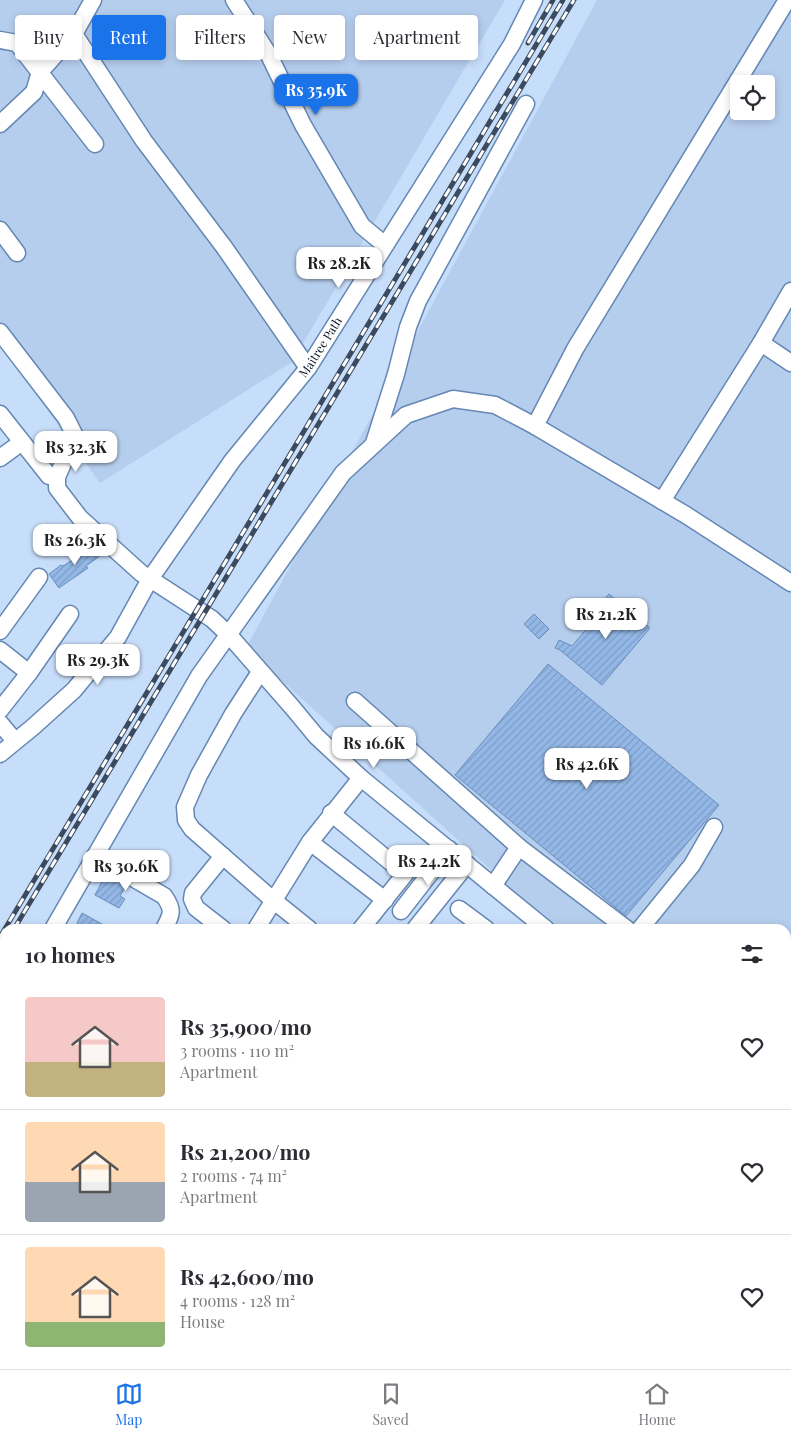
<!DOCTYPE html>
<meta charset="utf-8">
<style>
body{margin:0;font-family:"Playfair Display",serif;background:#f7f7f7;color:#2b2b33;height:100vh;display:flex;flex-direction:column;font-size:19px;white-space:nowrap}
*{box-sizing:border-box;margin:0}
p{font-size:16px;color:#7c7c81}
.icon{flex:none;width:28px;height:28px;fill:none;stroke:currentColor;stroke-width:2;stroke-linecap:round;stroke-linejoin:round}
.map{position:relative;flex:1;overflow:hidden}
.drawer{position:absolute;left:0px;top:924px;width:791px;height:446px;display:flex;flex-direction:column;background:#fff;border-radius:15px 15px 0 0;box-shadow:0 2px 8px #0003}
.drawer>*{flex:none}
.top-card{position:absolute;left:15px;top:15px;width:500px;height:45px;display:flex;gap:10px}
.tools{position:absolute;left:730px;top:75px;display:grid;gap:10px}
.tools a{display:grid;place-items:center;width:45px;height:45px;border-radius:5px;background:#fff;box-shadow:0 2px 8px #0003;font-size:25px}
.price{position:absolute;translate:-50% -42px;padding:0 11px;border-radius:10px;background:#fff;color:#222;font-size:16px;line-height:32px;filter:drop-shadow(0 1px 2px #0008)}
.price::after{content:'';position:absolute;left:50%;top:30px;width:15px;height:11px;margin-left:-8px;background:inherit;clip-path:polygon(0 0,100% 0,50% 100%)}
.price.on{background:#1a73e8;color:#fff}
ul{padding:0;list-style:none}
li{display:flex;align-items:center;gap:15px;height:125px;padding:0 25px}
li+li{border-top:1px solid #e1e1e2}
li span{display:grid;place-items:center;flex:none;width:140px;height:100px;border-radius:5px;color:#555}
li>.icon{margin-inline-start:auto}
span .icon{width:60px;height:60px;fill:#fffc;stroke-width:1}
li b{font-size:21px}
h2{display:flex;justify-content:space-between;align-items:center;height:60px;padding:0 25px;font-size:21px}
.chip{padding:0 18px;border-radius:5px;background:#fff;box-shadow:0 2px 8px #0003;font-size:18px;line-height:45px}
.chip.on{background:#1a73e8;color:#fff}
.menu{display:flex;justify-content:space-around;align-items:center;height:70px;border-top:1px solid #e1e1e2;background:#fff;font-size:14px;color:#7c7c81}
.menu a{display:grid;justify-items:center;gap:2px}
.menu .on{color:#1a73e8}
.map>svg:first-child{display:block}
.built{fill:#b6ceee;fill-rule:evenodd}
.building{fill:url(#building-hatch);stroke:#6a8dba}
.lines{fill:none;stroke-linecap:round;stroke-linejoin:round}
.minor-casing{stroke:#6487b3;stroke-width:19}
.minor{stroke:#fff;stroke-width:16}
.rail-casing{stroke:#3b4a5e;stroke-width:5}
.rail{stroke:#fdfdfd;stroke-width:3;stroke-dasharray:9;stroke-linecap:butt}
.labels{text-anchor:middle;stroke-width:4.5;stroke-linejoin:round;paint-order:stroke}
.street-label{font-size:12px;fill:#041021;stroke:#fdfdfd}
</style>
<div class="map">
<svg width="791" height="1369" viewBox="0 0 791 1369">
<defs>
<pattern id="building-hatch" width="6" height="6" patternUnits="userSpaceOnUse" patternTransform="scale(1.25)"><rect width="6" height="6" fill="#93b8e7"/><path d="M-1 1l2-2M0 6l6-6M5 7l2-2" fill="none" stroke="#7d9dc6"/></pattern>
</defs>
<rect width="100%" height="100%" fill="#c7defb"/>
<path class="built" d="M0 0H505L292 362 100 483 0 345Z
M597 0H791V946L786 955V929H556L246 648ZM739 84H766V111H739Z
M5 998V1365H400L397 1369H0V1007Z"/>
<path class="building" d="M94 544 104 553 86 566 88 568 59 588 49 574 61 565 63 566 79 556Z
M609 594 650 628 602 685 560 650 555 648 559 640 572 646 599 614 595 610Z
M534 614 549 629 539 639 524 624Z
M548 664 719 805 626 916 455 775Z
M106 874 126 886 120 896 125 899 119 908 95 895Z
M82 913 111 929H77L79 924 77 923Z"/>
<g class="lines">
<defs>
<g id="minor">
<path d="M234 0 269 55 303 125 362 226 385 245"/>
<path d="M74 34 144 141 224 247 308 368"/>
<path d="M0 40 17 43 95 144"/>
<path d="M0 124 34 92 40 72 74 34 93 0"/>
<path d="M0 230 17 253"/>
<path d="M791 291 761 343 791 363"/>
<path d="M0 332 66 418 75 436 57 477V488L80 518 141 573 212 619 229 635 292 707 316 736 361 778 546 929"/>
<path d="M0 414 49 476"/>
<path d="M535 426 575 349 787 0"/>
<path d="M374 443 396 374 408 327 418 301 526 104"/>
<path d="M0 458 22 442"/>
<path d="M662 501 761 343"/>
<path d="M0 631 39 577"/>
<path d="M0 650 29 673"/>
<path d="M260 672 233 714 199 775 185 807 186 820 192 829 273 900 309 929"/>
<path d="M355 701 519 847 627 929"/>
<path d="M0 710 29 673 70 614"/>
<path d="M0 723 15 741"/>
<path id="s1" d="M0 754 33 727 74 690 118 637 150 579 232 461 308 368 512 44 534 0"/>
<path d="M331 813 405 874 361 929"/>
<path d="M310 842 385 900"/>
<path d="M95 856 164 896C174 910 172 914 164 929"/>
<path d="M223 856 193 893 192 899 196 908 223 929"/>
<path d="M493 886 519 847"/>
<path d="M459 909 486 929"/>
<path d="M401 911 449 849"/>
<path d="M53 929 199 676 343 473 406 415 453 399 495 405 535 426 686 515 791 583"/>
<path d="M256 929 310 842 361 778"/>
<path d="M415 929 467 864"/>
<path d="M640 929 692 865 714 827"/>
<path d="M0 1022 5 1013"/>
<path d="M786 1068 791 1063"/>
<path d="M0 1089 5 1092"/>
<path d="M786 1237 791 1246"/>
<path d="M786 1260 791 1258"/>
<path d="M786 1301 791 1299"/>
<path d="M631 1365 633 1369"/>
<path d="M701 1365 704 1369"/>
</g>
</defs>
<use href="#minor" class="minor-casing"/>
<use href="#minor" class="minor"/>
<defs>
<path id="rail" d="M528 43 553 0
M14 929 574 0
M0 937 563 0
M0 953 5 944"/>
</defs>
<use href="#rail" class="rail-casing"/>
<use href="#rail" class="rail"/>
</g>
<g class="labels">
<g class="street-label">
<text dy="4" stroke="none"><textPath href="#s1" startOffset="521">Maitree Path</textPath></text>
</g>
</g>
</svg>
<div class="tools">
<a><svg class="icon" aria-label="locate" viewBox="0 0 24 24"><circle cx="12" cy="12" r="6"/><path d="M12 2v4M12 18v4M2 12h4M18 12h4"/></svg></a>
</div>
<b class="price on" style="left:316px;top:116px">Rs 35.9K</b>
<b class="price" style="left:339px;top:289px">Rs 28.2K</b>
<b class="price" style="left:76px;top:473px">Rs 32.3K</b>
<b class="price" style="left:75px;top:566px">Rs 26.3K</b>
<b class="price" style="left:606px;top:640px">Rs 21.2K</b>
<b class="price" style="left:98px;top:686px">Rs 29.3K</b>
<b class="price" style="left:374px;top:769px">Rs 16.6K</b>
<b class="price" style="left:587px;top:790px">Rs 42.6K</b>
<b class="price" style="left:429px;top:887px">Rs 24.2K</b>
<b class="price" style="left:126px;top:892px">Rs 30.6K</b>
<div class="top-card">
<a class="chip">Buy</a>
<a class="chip on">Rent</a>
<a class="chip">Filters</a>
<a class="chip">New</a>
<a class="chip">Apartment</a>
</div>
<section class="drawer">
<h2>10 homes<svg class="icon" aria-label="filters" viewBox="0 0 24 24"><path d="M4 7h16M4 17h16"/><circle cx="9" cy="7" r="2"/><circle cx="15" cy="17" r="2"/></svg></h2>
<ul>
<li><span style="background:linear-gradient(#f6c9c9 65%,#c2b280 0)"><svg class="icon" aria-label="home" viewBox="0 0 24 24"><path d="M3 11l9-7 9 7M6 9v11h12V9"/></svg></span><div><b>Rs 35,900/mo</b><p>3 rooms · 110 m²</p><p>Apartment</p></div><svg class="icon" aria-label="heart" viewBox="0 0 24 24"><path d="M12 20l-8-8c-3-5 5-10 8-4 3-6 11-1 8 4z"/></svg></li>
<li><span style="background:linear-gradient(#ffd9b3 60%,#9aa5b1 0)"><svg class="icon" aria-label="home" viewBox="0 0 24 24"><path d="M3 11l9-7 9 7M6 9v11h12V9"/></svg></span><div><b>Rs 21,200/mo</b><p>2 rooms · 74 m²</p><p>Apartment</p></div><svg class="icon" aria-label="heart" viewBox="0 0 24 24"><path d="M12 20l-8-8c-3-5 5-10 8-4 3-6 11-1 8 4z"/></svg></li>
<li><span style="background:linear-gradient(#ffd9b3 75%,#8fb573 0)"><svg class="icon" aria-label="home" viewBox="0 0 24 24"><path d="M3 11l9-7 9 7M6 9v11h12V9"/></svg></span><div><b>Rs 42,600/mo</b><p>4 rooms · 128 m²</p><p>House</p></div><svg class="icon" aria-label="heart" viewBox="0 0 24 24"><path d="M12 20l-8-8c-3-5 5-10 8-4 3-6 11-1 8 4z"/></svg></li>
</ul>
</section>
</div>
<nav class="menu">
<a class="on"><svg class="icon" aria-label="map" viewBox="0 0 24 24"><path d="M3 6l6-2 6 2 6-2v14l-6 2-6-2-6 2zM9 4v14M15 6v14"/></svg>Map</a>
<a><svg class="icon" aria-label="saved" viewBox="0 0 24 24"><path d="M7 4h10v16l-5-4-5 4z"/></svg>Saved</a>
<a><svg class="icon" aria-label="home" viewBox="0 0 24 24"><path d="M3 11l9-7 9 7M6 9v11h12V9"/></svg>Home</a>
</nav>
